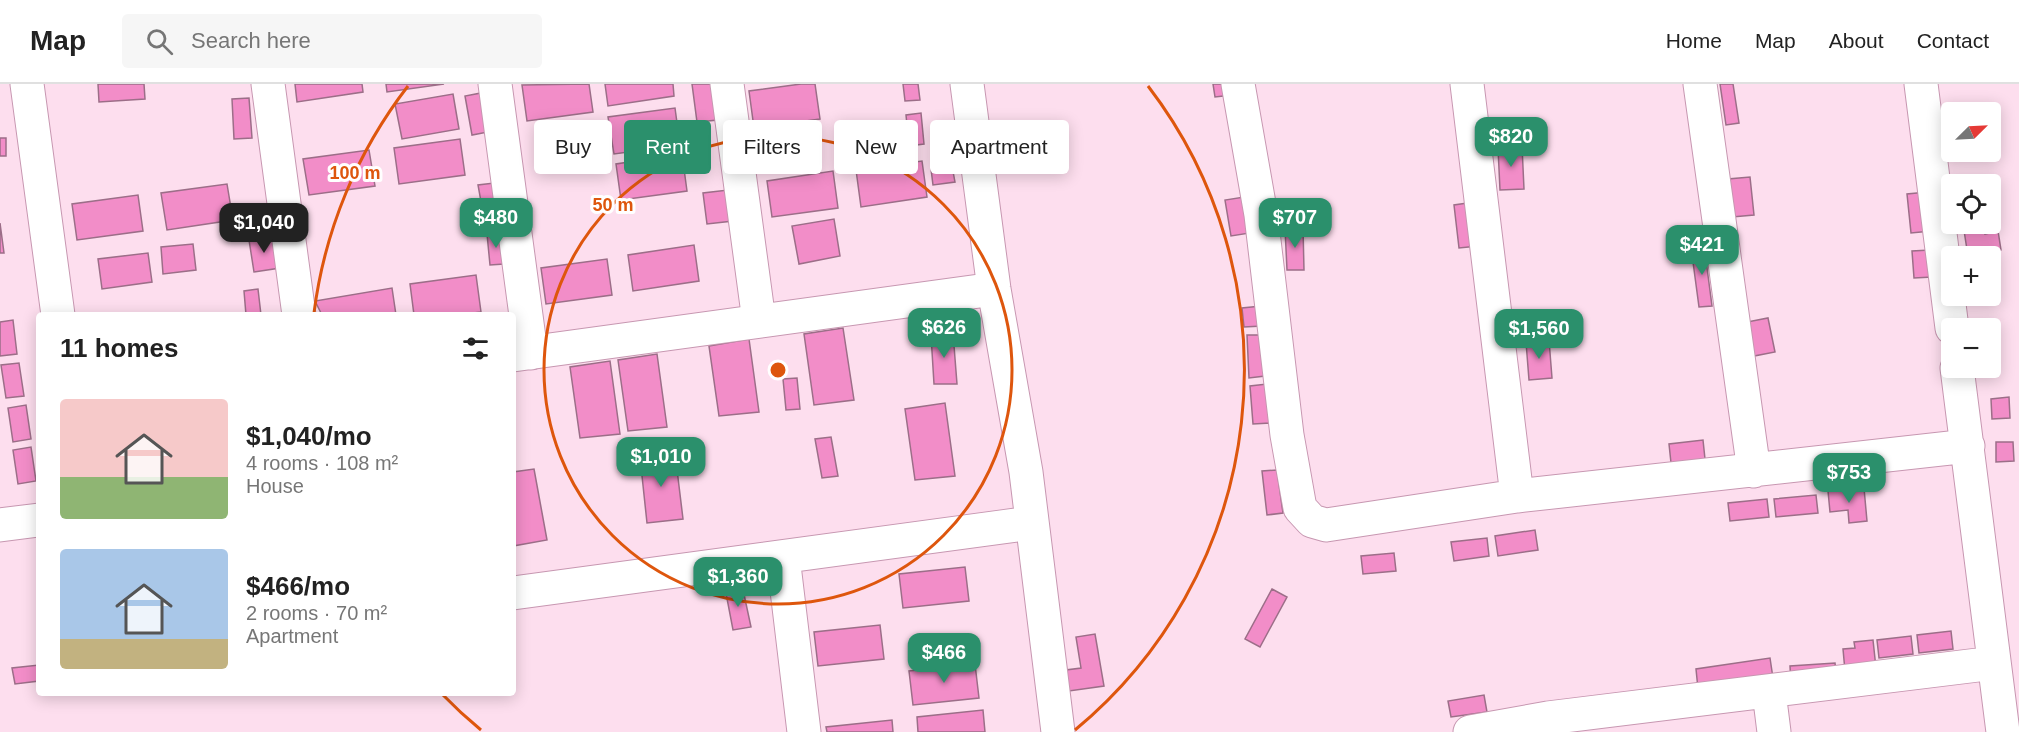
<!DOCTYPE html>
<meta charset="utf-8">
<style>
body{margin:0;font-family:Helvetica,sans-serif;background:#f6f6f6;color:#222;height:100vh;display:flex;flex-direction:column;font-size:22px;white-space:nowrap}
*{box-sizing:border-box;margin:0}
p{font-size:20px;color:#767676}
.icon{flex:none;width:33px;height:33px;fill:none;stroke:currentColor;stroke-width:2;stroke-linecap:round;stroke-linejoin:round}
.map{position:relative;flex:1;overflow:hidden}
.side{position:absolute;left:36px;top:228px;width:480px;height:384px;display:flex;flex-direction:column;background:#fff;border-radius:6px;box-shadow:0 3px 15px #0003}
.side>*{flex:none}
.guide{position:absolute;left:534px;top:36px;width:570px;height:54px;display:flex;gap:12px}
.needle{width:39px;rotate:66deg}
.buttons{position:absolute;left:1941px;top:18px;display:grid;gap:12px}
.buttons a{display:grid;place-items:center;width:60px;height:60px;border-radius:6px;background:#fff;box-shadow:0 3px 15px #0003;font-size:30px}
.price{position:absolute;translate:-50% -51px;padding:0 14px;border-radius:12px;background:#2b906c;color:#fff;font-size:20px;line-height:39px;filter:drop-shadow(0 2px 3px #0008)}
.price::after{content:'';position:absolute;left:50%;top:36px;width:18px;height:14px;margin-left:-9px;background:inherit;clip-path:polygon(0 0,100% 0,50% 100%)}
.price.on{background:#222;color:#fff}
ul{padding:0;list-style:none}
li{display:flex;align-items:center;gap:18px;height:150px;padding:0 24px}
li span{display:grid;place-items:center;flex:none;width:168px;height:120px;border-radius:6px;color:#555}
li>.icon{margin-inline-start:auto}
span .icon{width:72px;height:72px;fill:#fffc;stroke-width:1}
li b{font-size:26px}
h2{display:flex;justify-content:space-between;align-items:center;height:72px;padding:0 24px;font-size:26px}
.pill{padding:0 21px;border-radius:6px;background:#fff;box-shadow:0 3px 15px #0003;font-size:21px;line-height:54px}
.pill.on{background:#2b906c;color:#fff}
header{display:flex;align-items:center;gap:36px;box-sizing:border-box;height:84px;padding:0 30px;background:#fff;border-bottom:2px solid #e0e0e0}
header strong{font-size:28px}
nav{display:flex;gap:33px;margin-inline-start:auto;font-size:21px}
.search{width:420px;height:54px;background:#f6f6f6;display:flex;align-items:center;gap:15px;box-sizing:border-box;padding:0 21px;border-radius:6px;color:#767676;font-size:22px}
.map>svg:first-child{display:block}
.building{fill:#f28dc8;stroke:#9c6e88;stroke-width:1.5}
.lines{fill:none;stroke-linecap:round;stroke-linejoin:round}
.street-casing{stroke:#c797b1;stroke-width:35}
.street{stroke:#fff;stroke-width:33}
.ring{fill:none;stroke:#de560d;stroke-width:3}
.centre{fill:#de560d;stroke:#fff;stroke-width:3}
.ring-label{font-size:18px;text-anchor:middle;font-weight:bold;fill:#de560d;stroke:#fff;stroke-width:6;stroke-linejoin:round;paint-order:stroke}
</style>
<header>
<strong>Map</strong>
<div class="search"><svg class="icon" aria-label="search" viewBox="0 0 24 24"><circle cx="10" cy="10" r="6"/><path d="M15 15l6 6"/></svg>Search here</div>
<nav><a>Home</a><a>Map</a><a>About</a><a>Contact</a></nav>
</header>
<div class="map">
<svg width="2019" height="648" viewBox="0 0 2019 648">
<rect width="100%" height="100%" fill="#fddeee"/>
<path class="building" d="M98 0H144L145 15 99 18Z
M295 0H362L363 8 297 18Z
M386 0H444L387 8Z
M589 0 593 28 527 37 522 1Z
M605 0H673L674 12 608 22Z
M692 0H713L718 36 697 38Z
M801 0H815L820 35 754 44 749 7Z
M903 0H918L920 16 905 17Z
M1213 0H1231L1232 11 1215 13Z
M1720 0H1733L1739 39 1726 41Z
M481 9 488 48 472 51 465 12Z
M453 10 459 45 402 55 395 20Z
M249 14 252 54 234 55 232 15Z
M675 24 680 61 614 70 608 33Z
M921 29 924 60 909 62 906 31Z
M0 54H6V72H0Z
M460 55 465 91 399 100 394 64Z
M1522 62 1524 105 1500 106 1498 64Z
M369 66 375 102 309 111 303 75Z
M682 70 687 107 621 116 616 80Z
M922 77 927 113 861 123 856 86Z
M952 82 955 98 933 101 931 85Z
M833 87 838 124 772 133 767 97Z
M1750 93 1754 131 1732 133 1728 95Z
M494 99 501 138 485 140 478 101Z
M227 100 233 136 167 146 161 109Z
M728 106 733 137 707 140 703 109Z
M1927 108 1931 147 1911 149 1907 110Z
M138 111 143 147 77 156 72 120Z
M1244 113 1250 149 1231 152 1225 116Z
M1474 118 1478 162 1459 164 1454 121Z
M834 135 840 172 799 180 792 142Z
M0 139 4 169H0Z
M1963 140H1983L1985 150 1998 147 2001 166 1968 172Z
M1285 144H1303L1304 186H1287Z
M501 148 504 180 490 181 487 150Z
M275 152 280 184 254 188 249 156Z
M193 160 196 186 163 190 161 163Z
M694 161 699 197 633 207 628 171Z
M1704 161 1712 222 1699 223 1691 163Z
M1930 166 1932 193 1914 194 1912 167Z
M148 169 152 198 102 205 98 175Z
M607 175 612 211 546 220 541 184Z
M476 191 481 228 458 231H414L410 200Z
M1990 195 1993 213 1975 215 1974 212H1990Z
M392 204 396 231H322L315 217Z
M258 205 261 231H246L244 207Z
M1261 222 1262 242 1244 243 1242 224Z
M1768 234 1775 268 1754 272 1747 238Z
M13 236 17 270 0 272V238Z
M843 244 854 316 814 321 804 250Z
M953 249 957 300H934L931 251Z
M1247 251H1263L1265 292 1249 294Z
M749 255 759 328 719 332 709 262Z
M1549 256 1552 294 1529 296 1526 258Z
M657 270 667 343 628 347 618 276Z
M610 277 620 350 580 354 570 283Z
M19 279 24 312 6 314 1 281Z
M797 294 800 325 786 326 783 295Z
M1267 300 1270 339 1253 340 1250 302Z
M2009 313 2010 334 1992 335 1991 315Z
M945 319 955 392 915 396 905 325Z
M26 321 31 355 13 358 8 324Z
M831 353 838 392 822 394 815 355Z
M1703 356 1705 375 1671 379 1669 360Z
M1996 358H2013L2014 377 1996 378Z
M31 363 36 397 18 400 13 366Z
M675 369 683 435 647 439 640 373Z
M534 385 547 456 513 462V388Z
M1277 386 1283 429 1267 431 1262 387Z
M1864 404 1867 437 1849 439 1848 426 1830 428 1828 407Z
M1816 411 1818 429 1776 433 1774 415Z
M1767 415 1769 433 1730 437 1728 419Z
M1535 446 1538 466 1498 472 1495 452Z
M1487 454 1489 472 1454 477 1451 458Z
M1394 469 1396 487 1363 490 1361 472Z
M965 483 969 517 903 524 899 490Z
M742 501 751 543 733 546 725 504Z
M1272 505 1287 513 1260 563 1245 555Z
M880 541 884 575 818 582 814 548Z
M1951 547 1953 565 1919 569 1917 551Z
M1095 550 1104 602 1069 607 1066 586 1081 584 1076 553Z
M1911 552 1913 570 1879 574 1877 556Z
M1873 556 1876 584 1845 587 1843 565 1855 564 1854 558Z
M1770 574 1773 594 1698 605 1696 585Z
M1835 579 1837 597 1791 600 1790 582Z
M975 580 979 614 913 621 909 587Z
M39 581V597L15 600 12 584Z
M1484 611 1487 628 1451 633 1448 617Z
M983 626 985 648H918L917 633Z
M892 636 893 648H827L826 643Z"/>
<g class="lines">
<defs>
<path id="street" d="M27 0 58 231
M268 0 299 231
M495 0 531 269
M727 0 759 237
M967 0 994 205 1026 388 1058 648
M1238 0 1261 131 1287 351 1300 424 1312 437 1326 441 1517 412 1968 362
M1467 0 1517 412
M1700 0 1754 387
M1921 0 1952 244
M513 271 994 205
M1957 284 2003 648
M0 441 39 436
M783 473 804 648
M513 509 1031 439
M1769 608 1774 648
M1470 648 1548 634 1994 579"/>
</defs>
<use href="#street" class="street-casing"/>
<use href="#street" class="street"/>
</g>
<g class="ring">
<circle cx="778" cy="286" r="234"/>
<path d="M481 646A467 467 0 0 1 442 610M314 229A467 467 0 0 1 408 2M1148 2A467 467 0 0 1 1075 646"/>
</g>
<circle cx="778" cy="286" r="9" class="centre"/>
<g class="ring-label">
<text x="355" y="95">100 m</text>
<text x="613" y="127">50 m</text>
</g>
</svg>
<div class="buttons">
<a><svg class="needle" viewBox="-14 -14 28 28"><path d="M0-13l5 13h-10z" fill="#e53935"/><path d="M0 13l5-13h-10z" fill="#767676"/></svg></a>
<a><svg class="icon" aria-label="locate" viewBox="0 0 24 24"><circle cx="12" cy="12" r="6"/><path d="M12 2v4M12 18v4M2 12h4M18 12h4"/></svg></a>
<a>+</a>
<a>−</a>
</div>
<b class="price" style="left:1511px;top:84px">$820</b>
<b class="price" style="left:496px;top:165px">$480</b>
<b class="price" style="left:1295px;top:165px">$707</b>
<b class="price on" style="left:264px;top:170px">$1,040</b>
<b class="price" style="left:1702px;top:192px">$421</b>
<b class="price" style="left:944px;top:275px">$626</b>
<b class="price" style="left:1539px;top:276px">$1,560</b>
<b class="price" style="left:661px;top:404px">$1,010</b>
<b class="price" style="left:1849px;top:420px">$753</b>
<b class="price" style="left:738px;top:524px">$1,360</b>
<b class="price" style="left:944px;top:600px">$466</b>
<div class="guide">
<a class="pill">Buy</a>
<a class="pill on">Rent</a>
<a class="pill">Filters</a>
<a class="pill">New</a>
<a class="pill">Apartment</a>
</div>
<section class="side">
<h2>11 homes<svg class="icon" aria-label="filters" viewBox="0 0 24 24"><path d="M4 7h16M4 17h16"/><circle cx="9" cy="7" r="2"/><circle cx="15" cy="17" r="2"/></svg></h2>
<ul>
<li><span style="background:linear-gradient(#f6c9c9 65%,#8fb573 0)"><svg class="icon" aria-label="home" viewBox="0 0 24 24"><path d="M3 11l9-7 9 7M6 9v11h12V9"/></svg></span><div><b>$1,040/mo</b><p>4 rooms · 108 m²</p><p>House</p></div></li>
<li><span style="background:linear-gradient(#a9c7e8 75%,#c2b280 0)"><svg class="icon" aria-label="home" viewBox="0 0 24 24"><path d="M3 11l9-7 9 7M6 9v11h12V9"/></svg></span><div><b>$466/mo</b><p>2 rooms · 70 m²</p><p>Apartment</p></div></li>
</ul>
</section>
</div>
